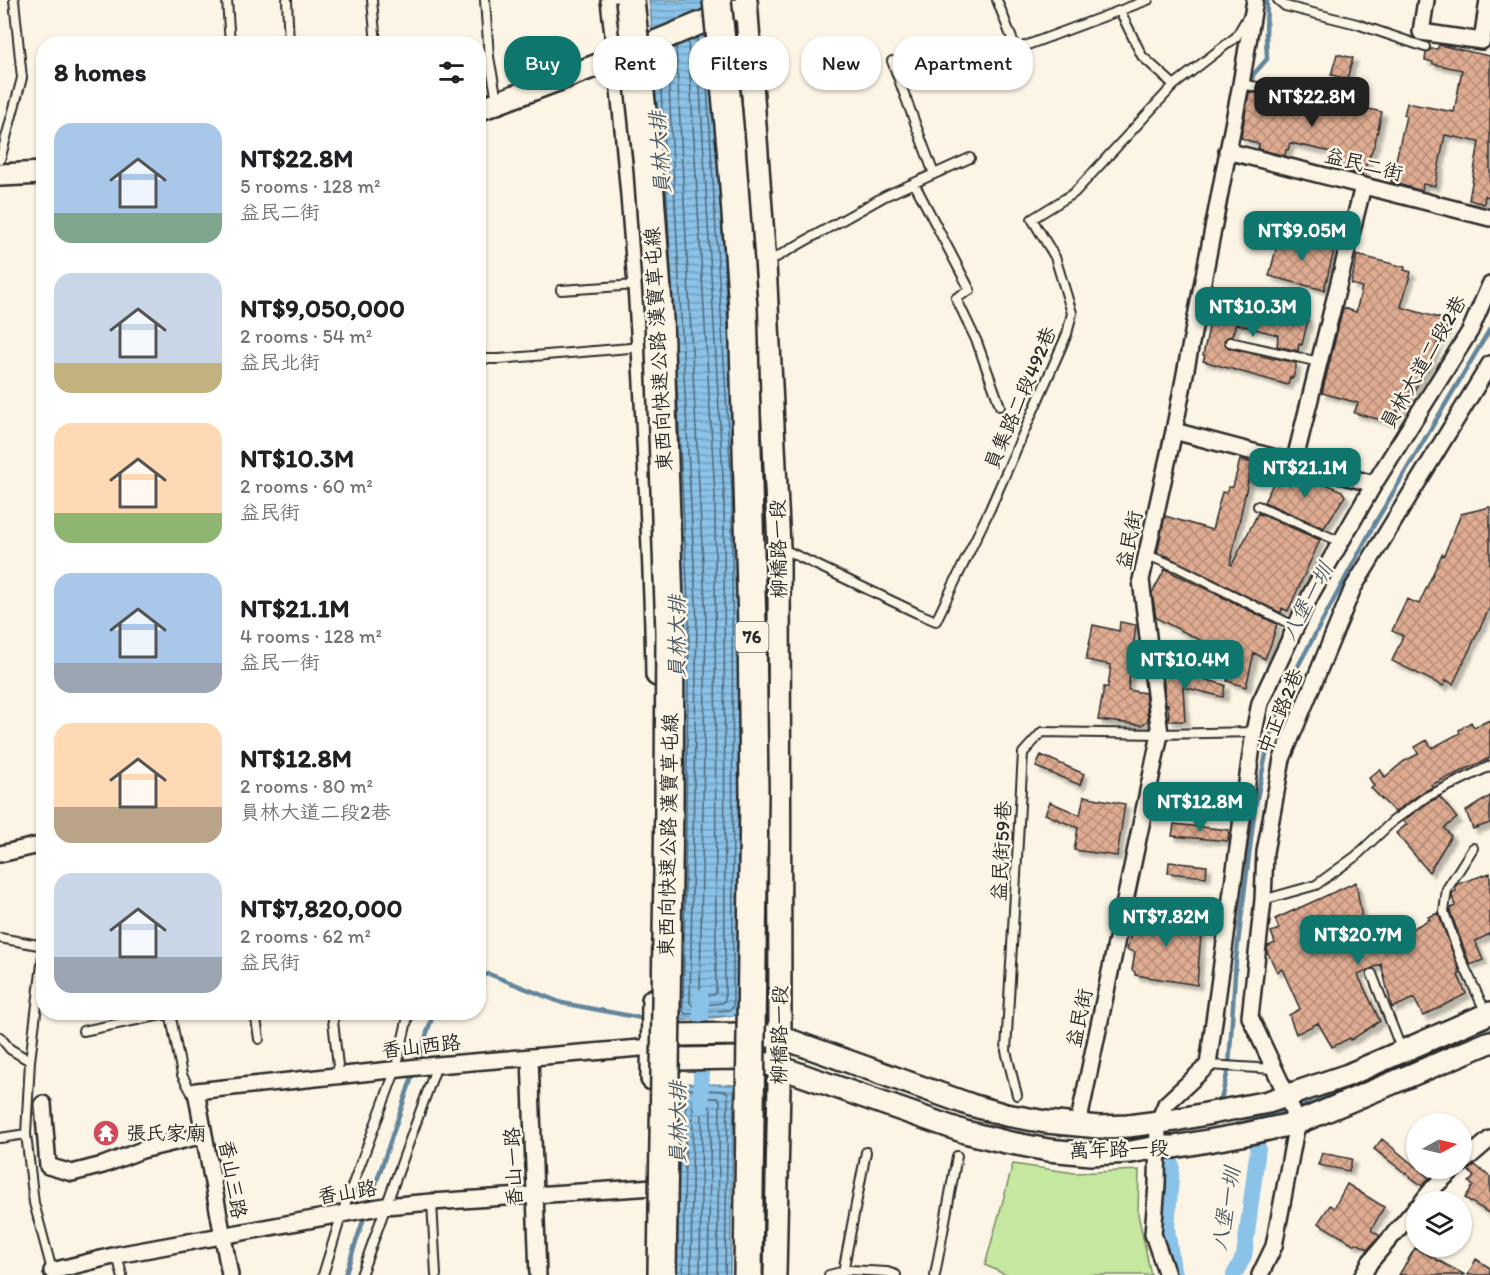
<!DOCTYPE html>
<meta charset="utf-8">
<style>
body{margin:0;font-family:Itim,"LXGW WenKai TC",sans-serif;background:#f2f2f2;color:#202124;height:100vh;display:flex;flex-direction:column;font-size:22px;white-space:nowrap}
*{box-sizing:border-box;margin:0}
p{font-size:20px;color:#757577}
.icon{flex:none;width:33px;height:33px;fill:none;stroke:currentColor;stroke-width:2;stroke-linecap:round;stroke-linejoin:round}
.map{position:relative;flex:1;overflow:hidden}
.details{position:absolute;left:36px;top:36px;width:450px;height:984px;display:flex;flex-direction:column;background:#fff;border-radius:24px;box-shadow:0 2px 4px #0004}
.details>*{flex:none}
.hud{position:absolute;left:504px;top:36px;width:570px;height:54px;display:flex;gap:12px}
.needle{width:39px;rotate:82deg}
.controls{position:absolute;left:1406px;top:1113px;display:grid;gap:12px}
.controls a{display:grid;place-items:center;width:66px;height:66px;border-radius:50%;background:#fff;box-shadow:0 2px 4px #0004;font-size:30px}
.price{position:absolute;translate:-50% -51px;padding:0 14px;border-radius:12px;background:#0f766e;color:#fff;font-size:20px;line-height:39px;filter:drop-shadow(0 2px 3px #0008)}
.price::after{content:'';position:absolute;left:50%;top:36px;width:18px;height:14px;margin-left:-9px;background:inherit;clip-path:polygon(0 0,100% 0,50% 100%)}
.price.on{background:#222;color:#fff}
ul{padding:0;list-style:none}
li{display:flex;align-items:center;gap:18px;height:150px;padding:0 18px}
li span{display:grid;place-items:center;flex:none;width:168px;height:120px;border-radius:18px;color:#555}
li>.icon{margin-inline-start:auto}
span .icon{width:72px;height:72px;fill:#fffc;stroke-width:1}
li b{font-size:26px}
h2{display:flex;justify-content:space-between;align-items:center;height:72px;padding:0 18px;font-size:26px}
.chip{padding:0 21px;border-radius:24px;background:#fff;box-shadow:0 2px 4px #0004;font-size:21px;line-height:54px}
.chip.on{background:#0f766e;color:#fff}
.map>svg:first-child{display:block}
.green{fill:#c6e7a0;stroke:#788966;stroke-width:1.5}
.water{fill:url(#water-rules);stroke:#64869c;stroke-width:1.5}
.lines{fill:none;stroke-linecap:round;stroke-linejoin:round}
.shore{stroke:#516777;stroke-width:1.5}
.stream{stroke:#64869c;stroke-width:4.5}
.canal{stroke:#8ac2e8;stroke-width:16}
.building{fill:url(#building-cross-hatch);stroke:#2b2b2b;stroke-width:1.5;filter:url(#shadow)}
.lane-casing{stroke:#2b2b2b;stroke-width:12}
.street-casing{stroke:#2b2b2b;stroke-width:20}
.secondary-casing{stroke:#2b2b2b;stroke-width:26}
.lane{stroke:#fcf5e5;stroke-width:8}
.street{stroke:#fcf5e5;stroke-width:15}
.secondary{stroke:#fcf5e5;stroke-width:21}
.highway-bridge-casing{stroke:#2b2b2b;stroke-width:32;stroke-linecap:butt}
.highway-bridge{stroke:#fcf5e5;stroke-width:27}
.labels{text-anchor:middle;stroke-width:5;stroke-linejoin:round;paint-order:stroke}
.shield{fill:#fcf5e5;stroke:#6a6863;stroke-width:1.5}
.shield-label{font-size:18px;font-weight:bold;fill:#2b2b2b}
.street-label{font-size:20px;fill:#2b2b2b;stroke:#fcf5e5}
.poi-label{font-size:20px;fill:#2b2b2b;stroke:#fcf5e5;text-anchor:start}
.water-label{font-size:21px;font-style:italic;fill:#485864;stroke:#fcf5e5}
</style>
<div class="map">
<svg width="1490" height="1275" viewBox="0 0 1490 1275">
<defs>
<pattern id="water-rules" width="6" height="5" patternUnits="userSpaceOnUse" patternTransform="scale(1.5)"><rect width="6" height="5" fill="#8ac2e8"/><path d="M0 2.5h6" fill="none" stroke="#719ebc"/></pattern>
<pattern id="building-cross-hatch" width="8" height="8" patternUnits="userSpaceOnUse" patternTransform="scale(1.5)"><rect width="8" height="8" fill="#dfac92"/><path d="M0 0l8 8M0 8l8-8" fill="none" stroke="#b58c77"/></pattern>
<filter id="shadow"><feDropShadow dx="4.5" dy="4.5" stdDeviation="1.5" flood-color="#0004"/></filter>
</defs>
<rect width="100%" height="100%" fill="#fcf5e5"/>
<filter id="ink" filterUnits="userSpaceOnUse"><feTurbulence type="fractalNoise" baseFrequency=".0167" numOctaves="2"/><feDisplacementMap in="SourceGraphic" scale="12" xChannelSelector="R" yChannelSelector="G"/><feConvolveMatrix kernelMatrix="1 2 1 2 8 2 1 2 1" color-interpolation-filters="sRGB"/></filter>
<g filter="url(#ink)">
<path class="green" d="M1013 1164 1075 1173 1139 1170 1138 1214 1151 1275H1006L985 1265Z"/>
<path class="water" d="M649 0H708L738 493 739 1015 677 1021 683 622 651 15Z
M680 1083 734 1085 730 1275H677Z"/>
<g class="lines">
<path class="shore" d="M676 46 706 621 700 993 702 996 714 995 716 992 715 494 688 41
M667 50 697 621 690 1003 693 1006 723 1003 725 1000 724 494 697 38
M659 53 672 290
M675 349 689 622 683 1011 686 1014 730 1010 733 1007 732 493 704 35
M683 1275 686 1092 689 1089 725 1091 728 1093 725 1275
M691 1275 693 1100 696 1097 718 1098 720 1101 717 1275
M700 1275 702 1109 705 1106 710 1107 711 1110 708 1275"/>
<path class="stream" d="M1245 117 1253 75 1267 59 1266 34 1267 0
M478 976 489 974 562 1003 641 1018
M1220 1104 1229 1066 1236 959 1255 807 1269 740 1290 681 1375 523 1490 329
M1239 1124 1314 1103 1490 1025
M369 1204 434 1012
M345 1275 366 1212"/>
<path class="canal" d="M701 997V1106
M1172 1165 1167 1228 1173 1270 1176 1275
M1234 1275 1244 1256 1258 1148"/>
</g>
<path class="building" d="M1439 45 1490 56V197L1485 196 1484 204 1469 200 1479 142 1445 135 1435 186 1423 184 1422 191 1391 182 1406 116 1404 115 1407 103 1454 112 1462 70 1433 64V62L1425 60 1426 53 1431 49H1437Z
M1337 54 1353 58 1347 79 1331 75Z
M1249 92 1311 103V102L1342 110 1344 103 1382 112 1375 143 1362 175 1338 167 1341 157 1327 151 1290 143 1288 150H1286L1285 156 1258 149 1259 144 1241 138Z
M1280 234 1335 247 1324 290 1269 276Z
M1357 255 1405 267 1404 270 1411 272 1401 307 1449 321 1442 339 1439 338 1427 371 1425 370 1421 381H1419L1414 391 1411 390 1407 403H1404L1400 411H1397L1389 422 1354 413 1358 403 1322 393 1343 308 1356 312 1362 287 1351 284Z
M1219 293 1240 299 1239 302 1285 312 1286 310 1306 316V320H1308L1302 345 1299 344 1298 351 1277 346 1278 335 1236 324 1232 336 1228 337 1224 340 1225 344 1229 348 1274 359 1275 358 1296 363V368L1293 378 1290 377 1288 385 1203 361 1205 356 1203 355 1216 296H1219Z
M1240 460 1252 463 1230 564 1232 565 1258 513 1320 540 1288 611 1282 608 1281 613 1170 558 1171 557 1157 553 1165 516 1212 530 1222 492 1227 493 1229 487H1233Z
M1279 472 1294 480 1296 476 1317 480 1342 491 1345 496 1324 528 1264 502Z
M1490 507V607L1453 684 1446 680 1443 686 1392 661 1403 636 1392 631 1407 599 1419 604 1442 554 1444 555 1461 514Z
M1165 569 1277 624 1271 644 1265 659 1254 653 1246 687 1227 681 1233 650 1212 646 1156 618 1152 593Z
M1120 622 1136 625 1128 690 1145 693 1148 720 1142 725 1098 720 1104 687H1108L1111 665 1086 660 1093 625 1119 631Z
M1162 667 1225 685 1223 697 1183 687 1185 721H1169L1168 704 1166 705Z
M1490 720V758L1431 785 1433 787 1423 792 1395 812 1371 788 1374 786 1369 778 1380 769 1385 777 1403 762 1418 754 1415 747 1427 740 1432 748 1460 733 1459 730 1471 722 1474 727Z
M1041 755 1084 774 1080 785 1036 767Z
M1084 796 1125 804 1117 856 1074 850 1078 828 1045 814 1050 802 1080 815Z
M1490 796V823L1473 829 1466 811Z
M1440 797 1457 818 1444 828 1451 836 1429 872 1396 833 1407 824 1403 821 1429 802Z
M1174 824 1229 830 1228 841 1172 836Z
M1169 862 1207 866 1206 877 1168 873Z
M1490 873V934L1475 941 1483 960 1470 965 1450 911 1451 908 1455 906 1452 896 1453 892 1456 891 1455 888 1457 884Z
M1356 882 1362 919 1378 948 1430 919 1428 917 1438 913 1459 969 1458 970 1460 974 1458 975 1466 994 1423 1016 1414 998 1392 1008 1381 964 1358 975 1380 1021 1351 1040 1350 1038 1332 1047 1318 1023 1296 1034 1289 1015 1300 1009 1282 969 1277 972 1267 951 1268 946 1275 943 1271 932 1279 929 1275 919Z
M1135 914 1202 921 1197 985 1135 975V972L1132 970 1135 952 1127 950Z
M1382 1139 1429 1178 1422 1186 1374 1149Z
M1322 1153 1352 1159 1349 1171 1318 1165Z
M1475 1165 1490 1177V1214L1465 1198 1473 1186 1469 1182 1474 1177 1468 1170Z
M1347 1184 1384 1207 1371 1230 1380 1236 1368 1249 1356 1243 1355 1245 1318 1223 1330 1205 1334 1208Z
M1415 1248 1465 1275H1399Z
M1476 1259 1490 1268V1275H1468Z"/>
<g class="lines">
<defs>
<path id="lane" d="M227 0 230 44
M287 0 289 44
M372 0 376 44
M485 0 489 57 497 100
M997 0 1016 49
M1278 0 1285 6 1357 24 1425 47
M1120 11 1142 56 1174 85
M892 61 934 174
M947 75 1148 0
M1241 84 1302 95
M0 160 22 78 14 0
M914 183 970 290 956 298 977 342 1000 406
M766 263 885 196 970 158
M561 290 637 285
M1230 342 1319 362
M478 359H499L642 347
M1258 506 1341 542
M783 549 917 613 936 621 990 509 1067 334 1072 313 1066 293 1055 257 1032 219 1074 193 1174 85 1236 37 1247 18
M1147 555 1177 567 1296 627
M1473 848 1447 889 1444 912 1460 957 1486 1013
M1263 900 1316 885 1356 856 1393 821 1426 797 1490 766
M0 938 44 946
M44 948 30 1061 26 1134 34 1203 53 1274
M1372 974 1402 1051
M170 1012 182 1075 194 1097
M255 1012 259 1039
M332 1012 339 1075
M83 1031 171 1013
M0 1037 10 1049 30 1061
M1208 1065 1274 1069
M1017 1095 1006 1051 1023 753 1042 732 1160 734 1254 732
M0 1138 26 1134
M432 1202 436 1275
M117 1255 122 1275
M843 1272 866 1152
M323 1275 342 1213 396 1069 409 1012
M361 1275 437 1065
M829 1275 849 1270 887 1272 896 1275
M935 1275 957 1156"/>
<path id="street" d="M1426 0 1421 32 1482 41 1488 0
M1227 151 1490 218
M1174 431 1374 484
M1294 463 1363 186
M0 854 44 844
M530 1057 538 1275
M43 1104 48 1166 72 1173 103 1165 142 1150 204 1135
M1078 1125 1160 734 1141 580 1174 431 1241 84 1255 0
M1461 1164 1490 1139
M1422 1202 1434 1187 1455 1168
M52 1271 117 1255 385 1206 432 1202 654 1187
M230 1275 196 1091 437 1065 652 1047
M1167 1275 1153 1234 1157 1185 1158 1123 1166 1104 1208 1065 1254 732 1260 703 1311 594 1374 484 1470 331 1490 285
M1260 1275 1274 1246 1297 1123 1287 1096 1250 1017 1263 900 1265 852 1282 759 1353 588 1490 364
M1363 1275 1370 1262 1416 1208"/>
<path id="secondary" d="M612 0C629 140 640 280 647 421 651 505 656 590 657 675
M746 0 765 264 779 547 780 1037 775 1275
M478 110 619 57 732 10
M0 175 44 173
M655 1045 674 1035 743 1034 780 1037 971 1105 1006 1115 1046 1122 1099 1127 1128 1126 1175 1120 1268 1102 1348 1075 1490 1013
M655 1049 675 1059 743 1058 779 1067 965 1132 1006 1142 1048 1150 1091 1154 1131 1152 1158 1147H1174L1236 1136 1297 1123 1490 1042
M652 1079 653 1000"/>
</defs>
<use href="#lane" class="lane-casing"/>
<use href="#street" class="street-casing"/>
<use href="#secondary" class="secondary-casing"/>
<use href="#lane" class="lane"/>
<use href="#street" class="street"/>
<use href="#secondary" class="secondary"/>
<defs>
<path id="highway-bridge" d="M630 0 648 167 659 319 670 633 669 802 662 1275
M717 0 731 146 743 308 752 625 754 794 748 1275"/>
</defs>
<use href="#highway-bridge" class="highway-bridge-casing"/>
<use href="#highway-bridge" class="highway-bridge"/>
</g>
</g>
<defs>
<symbol id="temple-disc" viewBox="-11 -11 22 22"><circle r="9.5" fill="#d1495b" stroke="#fcf5e5"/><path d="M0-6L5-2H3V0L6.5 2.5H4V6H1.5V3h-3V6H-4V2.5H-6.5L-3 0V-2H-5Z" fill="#fff"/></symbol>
</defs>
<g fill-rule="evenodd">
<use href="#temple-disc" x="91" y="1118" width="30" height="30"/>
</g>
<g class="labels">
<rect class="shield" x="735.5" y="622" width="33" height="30" rx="4.5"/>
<g class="shield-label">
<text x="752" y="643">76</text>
</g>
<g class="street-label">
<text transform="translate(1364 164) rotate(14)" y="7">益民二街</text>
<text transform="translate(658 349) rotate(-93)" y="7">東西向快速公路 漢寶草屯線</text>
<text transform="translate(1423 362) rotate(-60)" y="7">員林大道二段2巷</text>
<text transform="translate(1020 398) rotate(-67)" y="7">員集路二段492巷</text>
<text transform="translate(1129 540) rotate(-78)" y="7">益民街</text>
<text transform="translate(778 549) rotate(-91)" y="7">柳橋路一段</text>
<text transform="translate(1280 711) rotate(-68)" y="7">中正路2巷</text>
<text transform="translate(668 835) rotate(-89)" y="7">東西向快速公路 漢寶草屯線</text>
<text transform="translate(1001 851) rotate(-87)" y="7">益民街59巷</text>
<text transform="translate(1079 1018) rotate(-78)" y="7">益民街</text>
<text transform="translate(779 1035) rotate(-89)" y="7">柳橋路一段</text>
<text transform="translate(421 1046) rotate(-6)" y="7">香山西路</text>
<text transform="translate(1119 1149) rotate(-2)" y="7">萬年路一段</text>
<text transform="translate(513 1167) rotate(-92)" y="7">香山一路</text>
<text transform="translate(233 1179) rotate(80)" y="7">香山三路</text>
<text transform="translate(347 1192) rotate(-9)" y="7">香山路</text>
</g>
<g class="poi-label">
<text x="126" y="1140">張氏家廟</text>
</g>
<g class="water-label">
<text transform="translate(660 153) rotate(-94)" y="7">員林大排</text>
<text transform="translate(1307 602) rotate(-62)" y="7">八堡一圳</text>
<text transform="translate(677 637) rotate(-90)" y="7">員林大排</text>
<text transform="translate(678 1123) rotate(-90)" y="7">員林大排</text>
<text transform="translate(1226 1209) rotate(-81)" y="7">八堡一圳</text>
</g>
</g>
</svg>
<div class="controls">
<a><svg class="needle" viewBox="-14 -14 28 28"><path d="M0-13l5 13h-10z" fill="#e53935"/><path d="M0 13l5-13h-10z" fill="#757577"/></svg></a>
<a><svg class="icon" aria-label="layers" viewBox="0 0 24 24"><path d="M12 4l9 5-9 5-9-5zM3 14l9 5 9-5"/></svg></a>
</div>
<b class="price on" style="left:1312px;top:128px">NT$22.8M</b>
<b class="price" style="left:1302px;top:262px">NT$9.05M</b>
<b class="price" style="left:1253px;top:338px">NT$10.3M</b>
<b class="price" style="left:1305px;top:499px">NT$21.1M</b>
<b class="price" style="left:1185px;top:691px">NT$10.4M</b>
<b class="price" style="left:1200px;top:833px">NT$12.8M</b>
<b class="price" style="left:1166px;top:948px">NT$7.82M</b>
<b class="price" style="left:1358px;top:966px">NT$20.7M</b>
<div class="hud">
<a class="chip on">Buy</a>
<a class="chip">Rent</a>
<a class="chip">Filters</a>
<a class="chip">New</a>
<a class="chip">Apartment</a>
</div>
<section class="details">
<h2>8 homes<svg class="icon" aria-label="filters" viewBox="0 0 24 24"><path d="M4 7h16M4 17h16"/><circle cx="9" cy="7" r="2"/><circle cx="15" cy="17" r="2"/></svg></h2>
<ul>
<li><span style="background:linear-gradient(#a9c7e8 75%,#7fa58c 0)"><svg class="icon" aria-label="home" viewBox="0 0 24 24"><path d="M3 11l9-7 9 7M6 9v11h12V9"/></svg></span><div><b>NT$22.8M</b><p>5 rooms · 128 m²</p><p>益民二街</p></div></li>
<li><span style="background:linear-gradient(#c9d6e8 75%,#c2b280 0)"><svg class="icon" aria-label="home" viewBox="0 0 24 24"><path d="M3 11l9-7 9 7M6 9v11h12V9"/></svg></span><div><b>NT$9,050,000</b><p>2 rooms · 54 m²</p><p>益民北街</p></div></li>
<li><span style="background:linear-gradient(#ffd9b3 75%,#8fb573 0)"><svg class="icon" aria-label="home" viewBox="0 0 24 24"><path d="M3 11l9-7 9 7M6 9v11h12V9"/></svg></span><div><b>NT$10.3M</b><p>2 rooms · 60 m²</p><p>益民街</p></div></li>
<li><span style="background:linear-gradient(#a9c7e8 75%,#9aa5b1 0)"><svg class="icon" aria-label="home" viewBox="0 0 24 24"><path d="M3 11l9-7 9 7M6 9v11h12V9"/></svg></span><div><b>NT$21.1M</b><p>4 rooms · 128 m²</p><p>益民一街</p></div></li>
<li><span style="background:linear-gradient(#ffd9b3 70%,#b9a48a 0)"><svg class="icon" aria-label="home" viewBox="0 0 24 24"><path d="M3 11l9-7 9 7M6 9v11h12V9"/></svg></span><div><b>NT$12.8M</b><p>2 rooms · 80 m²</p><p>員林大道二段2巷</p></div></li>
<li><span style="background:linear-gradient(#c9d6e8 70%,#9aa5b1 0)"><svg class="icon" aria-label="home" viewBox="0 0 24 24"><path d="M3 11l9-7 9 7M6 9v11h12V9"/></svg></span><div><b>NT$7,820,000</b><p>2 rooms · 62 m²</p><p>益民街</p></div></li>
</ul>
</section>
</div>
